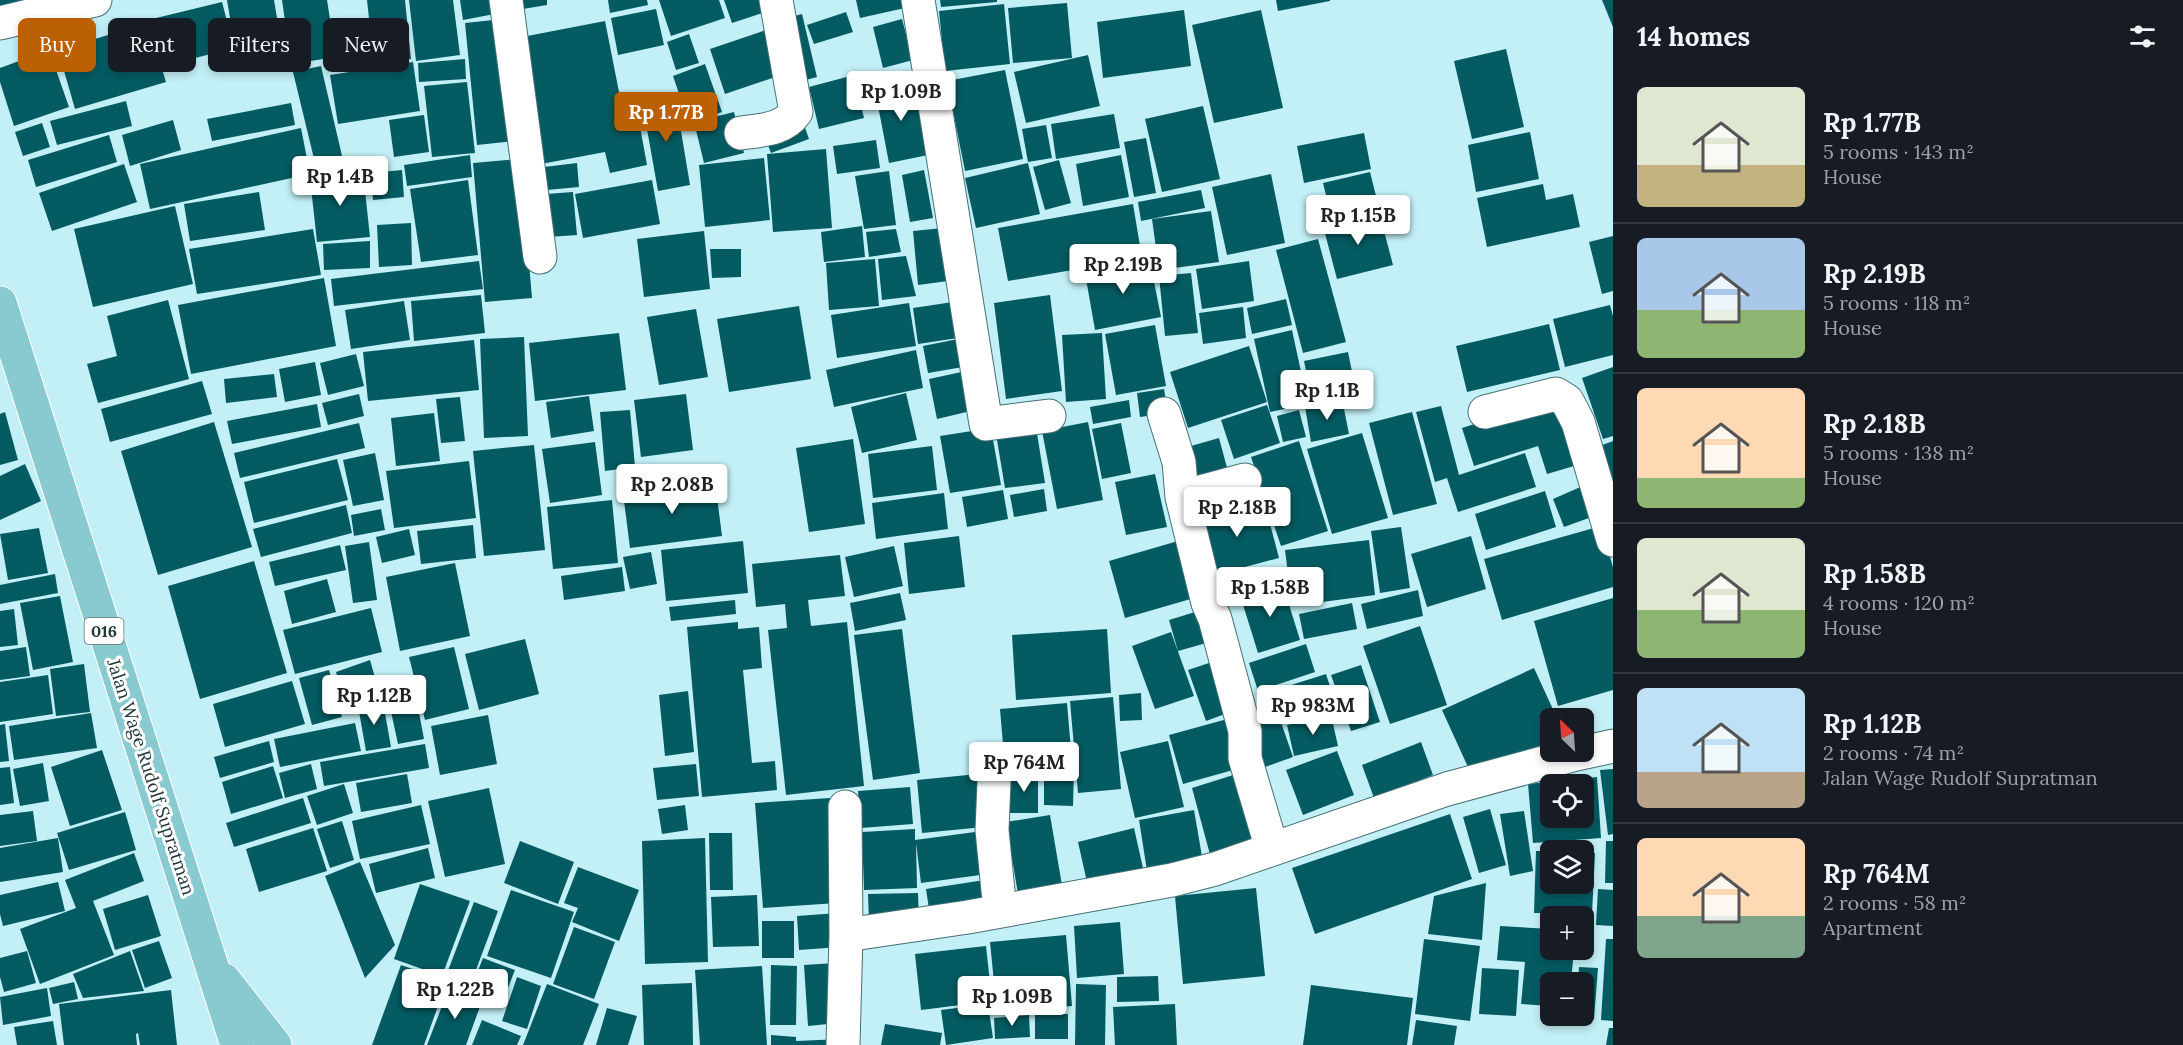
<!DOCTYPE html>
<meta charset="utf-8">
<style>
body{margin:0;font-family:Lora,serif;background:#242831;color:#f1f3f6;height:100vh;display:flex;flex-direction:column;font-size:22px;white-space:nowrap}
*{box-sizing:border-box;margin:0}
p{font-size:20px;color:#9ea1a6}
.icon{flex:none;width:33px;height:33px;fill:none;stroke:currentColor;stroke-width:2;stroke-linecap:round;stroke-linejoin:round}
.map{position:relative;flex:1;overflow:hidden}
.side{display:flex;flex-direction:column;background:#171b24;width:570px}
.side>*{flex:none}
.top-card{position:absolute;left:18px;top:18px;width:570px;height:54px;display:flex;gap:12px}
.needle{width:39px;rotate:335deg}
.fabs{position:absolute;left:1540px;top:708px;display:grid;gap:12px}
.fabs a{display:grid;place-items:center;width:54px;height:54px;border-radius:9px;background:#171b24;box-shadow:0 3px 9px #0003;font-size:30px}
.price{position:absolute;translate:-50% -51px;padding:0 14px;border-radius:6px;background:#fff;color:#222;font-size:20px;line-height:39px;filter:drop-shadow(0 2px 3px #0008)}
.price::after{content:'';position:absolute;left:50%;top:36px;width:18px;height:14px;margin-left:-9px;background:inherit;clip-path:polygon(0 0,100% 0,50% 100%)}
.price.current{background:#bb6103;color:#fff}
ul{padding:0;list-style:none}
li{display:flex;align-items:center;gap:18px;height:150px;padding:0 24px}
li+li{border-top:2px solid #363941}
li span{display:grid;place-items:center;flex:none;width:168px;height:120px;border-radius:9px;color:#555}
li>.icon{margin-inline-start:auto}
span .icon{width:72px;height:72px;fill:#fffc;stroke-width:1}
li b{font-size:26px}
h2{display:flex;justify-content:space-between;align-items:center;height:72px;padding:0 24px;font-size:26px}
.tag{padding:0 21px;border-radius:9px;background:#171b24;box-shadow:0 3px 9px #0003;font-size:21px;line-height:54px}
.tag.current{background:#bb6103;color:#fff}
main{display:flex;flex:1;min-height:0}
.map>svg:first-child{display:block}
.building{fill:#045b62;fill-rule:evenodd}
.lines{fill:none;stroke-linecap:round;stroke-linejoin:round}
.street-casing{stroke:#457075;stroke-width:35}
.primary-casing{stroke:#fff;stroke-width:35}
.street{stroke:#fff;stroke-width:33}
.primary{stroke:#89c9d0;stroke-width:33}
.labels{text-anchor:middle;stroke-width:6;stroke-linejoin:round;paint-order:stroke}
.shield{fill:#fff;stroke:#647273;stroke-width:1.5}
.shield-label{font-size:16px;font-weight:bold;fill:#223537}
.street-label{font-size:18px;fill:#223537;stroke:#fff}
</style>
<main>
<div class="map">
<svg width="1613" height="1045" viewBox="0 0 1613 1045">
<rect width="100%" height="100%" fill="#c2f0f6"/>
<path class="building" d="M0 0H29L0 10Z
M227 0H274L285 65 239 72Z
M282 0H327L336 57 291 64Z
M367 0H405L411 59 374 63Z
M409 0H453L460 55 416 61Z
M460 0H503L505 12 463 20Z
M516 0H547V5L517 10Z
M608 0H647L648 5 610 13Z
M659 0H719L725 18 671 36Z
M724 0H772L775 9 732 23Z
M856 0H904L905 8 860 18Z
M940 0H997V2L941 7Z
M1276 0H1330V1L1278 11Z
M1602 0H1613V27Z
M222 2 234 48 164 66 152 19Z
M1067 3 1072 58 1013 63 1008 8Z
M1004 4 1010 64 945 71 939 11Z
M656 9 664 45 618 55 611 18Z
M1184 10 1191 66 1103 78 1097 22Z
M1261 10 1283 108 1214 123 1192 25Z
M846 12 853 32 814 44 807 25Z
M802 14 817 77 802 81 787 18Z
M503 19 515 141 477 145 465 23Z
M902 19 913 60 883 68 873 27Z
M605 21 620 97 634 94 647 165 610 173 605 152 541 164 517 38Z
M148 23 166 82 75 109 58 50Z
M769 29 784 74 725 94 710 49Z
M689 34 699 63 676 70 667 42Z
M1506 49 1524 127 1472 139 1454 61Z
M49 50 69 107 14 126 0 82V68Z
M1088 55 1100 106 1026 123 1014 72Z
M465 59 466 79 419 82 418 63Z
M413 62 420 111 338 124 330 75Z
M705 64 722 112 689 123 673 76Z
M321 66 343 160 316 167 293 72Z
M1005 70 1023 159 965 171 947 81Z
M854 75 864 118 819 129 809 87Z
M467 82 475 153 432 157 424 86Z
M914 82 928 155 889 163 875 90Z
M675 95 690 185 658 191 642 101Z
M126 101 132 126 57 145 50 121Z
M291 103 295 125 212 141 207 119Z
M1203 106 1220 179 1162 192 1145 119Z
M734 112 744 153 704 163 694 122Z
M1114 114 1120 148 1056 159 1051 124Z
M424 115 429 152 394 157 389 120Z
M802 119 809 139 771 153 763 132Z
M173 120 181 150 130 166 122 135Z
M42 123 50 147 23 156 15 132Z
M1046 125 1052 158 1028 162 1022 129Z
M301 128 310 174 150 209 140 164Z
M1530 132 1539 179 1476 192 1468 145Z
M1364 133 1371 169 1304 183 1297 146Z
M109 135 117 162 36 187 28 160Z
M1146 138 1156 193 1134 197 1124 142Z
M876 140 880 168 837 174 833 146Z
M826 149 832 228 773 232 767 154Z
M470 155 472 177 407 186 404 165Z
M1121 155 1129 197 1083 206 1076 164Z
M764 158 770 220 705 227 699 165Z
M520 159 532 298 485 302 473 163Z
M1059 160 1071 203 1045 210 1033 167Z
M577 163 579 187 547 190 544 167Z
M1028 163 1040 214 976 228 965 178Z
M124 164 137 202 52 231 39 193Z
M402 170 404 197 373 200 371 173Z
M924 170 933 218 910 222 902 175Z
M889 171 896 225 864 229 855 176Z
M363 172 370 237 317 242 310 178Z
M1370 172 1379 208 1332 220 1323 183Z
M1271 174 1285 243 1227 255 1212 187Z
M468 180 478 255 421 262 410 189Z
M652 180 660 224 583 238 575 194Z
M1543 184 1546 200 1573 194 1580 227 1487 247 1477 198Z
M1201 190 1205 208 1141 221 1138 202Z
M259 192 265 230 190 241 184 204Z
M573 192 577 235 549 237 546 194Z
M1133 204 1142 258 1008 281 998 228Z
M175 206 193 284 93 307 74 229Z
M1211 211 1219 262 1159 270 1152 219Z
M1379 212 1393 265 1337 279 1323 226Z
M411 223 412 265 379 267 377 225Z
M862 226 865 257 824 262 821 232Z
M943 228 948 281 918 285 913 231Z
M313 229 321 275 197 294 189 249Z
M896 229 901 252 869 257 866 232Z
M704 231 710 289 644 297 637 239Z
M1613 236V291L1602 294 1589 242Z
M1318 239 1346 342 1303 353 1276 250Z
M370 241V268L324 270 323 244Z
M710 249H741V277L712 278Z
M906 256 916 296 882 300 878 259Z
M875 259 879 306 829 310 826 263Z
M479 261 483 289 334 306 331 279Z
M1150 261 1161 317 1095 330 1085 273Z
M1249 261 1254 301 1202 309 1196 269Z
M1191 273 1198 333 1165 336 1159 276Z
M324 278 336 346 191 374 178 305Z
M481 295 485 333 414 341 411 301Z
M1050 295 1062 391 1006 399 994 303Z
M1286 299 1292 325 1252 334 1247 308Z
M168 300 189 379 98 403 87 364 117 356 107 316Z
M404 301 410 340 351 349 345 310Z
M953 302 958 338 918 344 913 308Z
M909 303 916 346 837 358 831 315Z
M1610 305 1613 316V355L1565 367 1553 319Z
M799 306 811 379 729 392 717 319Z
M1243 307 1246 338 1203 344 1199 313Z
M696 309 708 377 659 385 647 317Z
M1549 324 1560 370 1467 392 1456 346Z
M1155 325 1166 386 1116 395 1105 334Z
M1292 330 1308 404 1270 412 1254 339Z
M619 333 626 390 535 401 529 343Z
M1102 333 1106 399 1066 402 1062 335Z
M524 337 528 436 484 438 480 339Z
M958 339 963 367 928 373 923 346Z
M474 340 479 390 368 401 363 352Z
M1249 346 1267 402 1188 428 1170 372Z
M916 350 923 388 834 407 826 370Z
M1348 352 1356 391 1312 400 1304 361Z
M356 354 364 386 328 395 320 363Z
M315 362 321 395 285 402 279 369Z
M1613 367V436L1603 439 1582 378Z
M966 371 975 410 937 419 929 379Z
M274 374 277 397 226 403 224 379Z
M202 381 212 414 110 442 101 409Z
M1164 389 1168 413 1140 417 1137 393Z
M906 393 917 440 862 453 851 407Z
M359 394 364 416 328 425 322 403Z
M686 394 693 450 641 457 634 400Z
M589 396 594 431 551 438 546 402Z
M460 397 465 441 441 443 436 399Z
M1342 399 1349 434 1311 442 1305 407Z
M1553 399 1574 466 1547 474 1538 446 1474 466 1462 428Z
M1129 400 1131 417 1093 424 1090 407Z
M317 404 321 427 232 444 227 421Z
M1267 405 1280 443 1234 459 1221 420Z
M1441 406 1459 475 1525 453 1536 487 1458 512 1447 478 1435 482 1416 412Z
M630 410 635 467 605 471 600 412Z
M1299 410 1306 437 1283 442 1277 416Z
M5 412 18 460 0 465V414Z
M1412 412 1437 504 1393 515 1369 423Z
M434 413 440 461 396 466 391 418Z
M1035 421 1045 483 1005 488 995 428Z
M214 422 252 547 158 575 121 451Z
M1088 422 1103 500 1057 509 1042 431Z
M359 423 365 448 240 478 234 453Z
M1121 423 1131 473 1102 479 1092 429Z
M991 428 1001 485 950 493 940 436Z
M1362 433 1388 518 1332 534 1307 449Z
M1219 438 1229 475 1194 485 1184 448Z
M853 439 865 524 809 532 796 448Z
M1299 441 1328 531 1281 546 1251 457Z
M1613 441V516L1589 450Z
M595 442 602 495 550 503 542 449Z
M534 445 545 550 484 556 473 451Z
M932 446 937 490 873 498 868 454Z
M375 453 384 500 353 506 343 460Z
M337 459 348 500 254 523 244 482Z
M469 461 476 518 394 528 386 471Z
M25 464 41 501 0 520V476Z
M1155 474 1167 527 1126 535 1115 482Z
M715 481 722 536 630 548 623 493Z
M1585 485 1597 515 1564 527 1553 499Z
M1044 489 1047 511 1014 517 1010 495Z
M1003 490 1008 519 967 527 962 497Z
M1545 491 1556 527 1486 550 1475 514Z
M944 493 948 529 876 539 872 503Z
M612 500 618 563 553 569 547 507Z
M1264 501 1279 558 1211 576 1196 519Z
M346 505 352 533 261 557 253 529Z
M381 509 385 530 354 536 351 515Z
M473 525 476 558 421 564 417 531Z
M1601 526 1613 567V587L1502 620 1484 559Z
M1401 527 1410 588 1380 593 1371 531Z
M39 528 48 573 8 580 0 534Z
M409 529 415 555 382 563 376 537Z
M959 536 965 587 909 594 904 543Z
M1471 536 1486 589 1427 607 1411 554Z
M1185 539 1201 596 1125 618 1109 561Z
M1369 540 1375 595 1292 606 1285 550Z
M743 541 748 593 666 601 661 550Z
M369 542 377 600 353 603 345 546Z
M340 545 346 570 275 586 269 562Z
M894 546 903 586 854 597 845 557Z
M651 552 657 584 630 589 623 557Z
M840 555 845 596 808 600 811 626 847 622 864 786 786 795 768 630 787 628 785 604 756 607 752 564Z
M254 561 287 673 200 699 168 586Z
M455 563 470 636 400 651 386 577Z
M622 567 625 591 564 600 561 576Z
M55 574 58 593 0 604V585Z
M327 579 336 612 292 624 284 591Z
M1282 582 1300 640 1258 653 1240 595Z
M1418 590 1423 616 1367 629 1361 604Z
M900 593 906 620 855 631 850 603Z
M60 596 73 662 33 670 20 603Z
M1613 598V690L1558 706 1534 621Z
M735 600 736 614 671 621 669 607Z
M1352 603 1357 629 1304 639 1299 614Z
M371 608 382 652 295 674 283 630Z
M1208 608 1217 640 1178 651 1169 620Z
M14 609 18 645 0 647V611Z
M738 622V629L759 627 762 668 743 670 752 763 775 761 777 790 702 797 687 627Z
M1420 626 1447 705 1390 724 1363 646Z
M902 629 920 773 873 780 854 635Z
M1107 629 1111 693 1016 700 1012 635Z
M1171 632 1194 696 1155 709 1132 646Z
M525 639 539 694 479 710 465 654Z
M1306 644 1315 672 1258 691 1249 663Z
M26 647 30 676 0 680V651Z
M454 647 469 709 425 720 409 657Z
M370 660 380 695 347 706 336 672Z
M1218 660 1236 710 1206 721 1188 670Z
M84 664 90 712 56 716 50 669Z
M1361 665 1380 722 1351 731 1331 675Z
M1534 668 1557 718H1551V742L1473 778 1442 710Z
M329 670 342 717 312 725 299 678Z
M1326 674 1337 708 1295 721 1285 687Z
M48 675 53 714 0 722V682Z
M292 681 305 724 225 747 213 704Z
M688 691 694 752 665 756 659 695Z
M1141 693 1142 720 1120 721 1119 695Z
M416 697 424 739 398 744 389 702Z
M1113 697 1121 789 1078 793 1070 701Z
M383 702 391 747 366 751 358 706Z
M1067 703 1072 762 1005 768 1000 709Z
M1275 705 1293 757 1265 767 1247 715Z
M91 713 97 748 14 760 9 726Z
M488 715 497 764 440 775 431 726Z
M1331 715 1338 746 1294 756 1287 725Z
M1231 718 1244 767 1183 784 1169 735Z
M355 723 361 751 280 767 274 739Z
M5 724 9 761 0 762V725Z
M269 741 274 762 220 778 214 757Z
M1168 741 1184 807 1135 818 1120 752Z
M1421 742 1433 775 1374 798 1362 765Z
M425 744 429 768 324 786 320 762Z
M102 750 122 810 70 826 51 767Z
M1337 751 1354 795 1303 815 1286 770Z
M43 763 49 801 20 806 13 769Z
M311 764 317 789 285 798 279 773Z
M696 764 699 796 657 800 653 768Z
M273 766 283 798 231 814 222 782Z
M10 767 14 803 0 805V768Z
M1044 768H1074L1073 806 1044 805Z
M1613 769V834L1608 835 1600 770Z
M1246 771 1267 845 1212 862 1192 788Z
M1009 773H1038V813H1009Z
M407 774 412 803 361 812 356 783Z
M978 774 984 827 922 833 917 780Z
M1597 777 1601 838 1533 843 1528 784ZM1551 784H1584V818H1551Z
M344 784 353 813 317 825 307 796Z
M910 787 913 824 861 828 858 791Z
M489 788 505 864 445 877 428 801Z
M303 798 311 823 234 847 226 823Z
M830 798 837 903 763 908 755 803Z
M421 805 430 844 360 859 352 821Z
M685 805 688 830 662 834 658 809Z
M1490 809 1506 865 1479 873 1463 817Z
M1194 810 1204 868 1148 877 1139 820Z
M33 811 37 841 0 846V815Z
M1524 811 1533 871 1510 876 1500 814Z
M125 812 136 850 69 870 57 833Z
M1450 814 1472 879 1315 934 1292 868Z
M1050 815 1064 897 1020 906 1006 822Z
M342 821 354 860 330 868 317 829Z
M313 828 327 871 259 892 246 849Z
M1134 828 1145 877 1089 891 1078 842Z
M915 829V840L990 830 995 873 921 883 916 843 917 888 864 890 862 832Z
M709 833H732L733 890H710Z
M58 838 63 872 0 882V848Z
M705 838 708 962 645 964 642 841Z
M520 841 574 862 558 904 504 883Z
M1606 841H1613V883H1605Z
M428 848 435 878 376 893 369 864Z
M1536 851H1551V884H1584V852L1595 853 1592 914 1534 913Z
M134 853 144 881 93 901 114 955 40 984 20 929 76 908 65 880Z
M360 862 395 945 365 978 325 876Z
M578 867 639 890 619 941 572 922 578 908 564 903Z
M991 879 996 911 931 922 926 889Z
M58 882 65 911 3 926 0 914V895Z
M1486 883 1482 940 1428 934 1434 896Z
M420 884 470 901 442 976 394 959Z
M1256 888 1265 976 1183 984 1175 896Z
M1598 889 1613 890V926L1596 925Z
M511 890 574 912 551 978 487 956Z
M918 893 919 921 869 922 868 894Z
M148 895 161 936 115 950 103 909Z
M757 895 759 946 713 947 711 897Z
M474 902 498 911 470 986 446 976Z
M838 913 840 947 799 950 797 916Z
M762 921H794V958H762Z
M1120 922 1124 974 1077 978 1074 926Z
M1500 926 1551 929V950H1574L1571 982H1551V1006L1521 1004 1525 962 1497 960Z
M574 927 615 942 594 999 553 984Z
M1066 935 1072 1006 997 1013 990 942Z
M1424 939 1480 946 1470 1021 1415 1014Z
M1606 939H1613V1021L1601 1020Z
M159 941 172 978 145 988 132 950Z
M986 946 992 1001 921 1010 915 954Z
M27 951 36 983 4 992 0 977V958Z
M130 951 144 991 83 998 73 974Z
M483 958 515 970 501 1005 469 993Z
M835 963 838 1023 808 1026 804 965Z
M401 965 447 981 424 1045H372Z
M771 965 797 966 796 1025H770Z
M762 966 767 1045H700L695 970Z
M1579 967 1598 968 1594 1019 1575 1018V1016H1584V982H1578Z
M1482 968 1519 970 1516 1016 1479 1014Z
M1158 976 1159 1001 1117 1002V977Z
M517 977 541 986 527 1029 502 1021Z
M74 982 78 999 53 1004 49 988Z
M692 983 693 1045H644L642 985Z
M547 984 599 1004 583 1045H523Z
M1076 984 1106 985 1105 1045H1075Z
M1311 985 1413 998 1407 1045H1303Z
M47 988 51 1016 3 1025 0 997Z
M449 988 482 1001 466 1045H427Z
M171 990 177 1045H140L138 1033 136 1034 137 1045H64L59 1004Z
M988 1004 993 1038 946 1045 941 1010Z
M1175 1004 1177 1045H1115L1113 1007Z
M607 1008 637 1016 628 1045H596Z
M1035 1014H1068V1039H1035Z
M1029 1015 1030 1037 995 1039 994 1018Z
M482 1020 521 1036 517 1045H472Z
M1416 1020 1457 1026 1454 1045H1412Z
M53 1021 57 1045H17L14 1027Z
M885 1024 942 1033 940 1045H881Z
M1609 1028H1613V1045H1606Z
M771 1035 796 1037V1041L842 1039V1045H771Z"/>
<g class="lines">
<defs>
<path id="street" d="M506 0 540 257
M918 0 986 424 1049 416
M0 23 95 0
M741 133C762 130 783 130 796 112L776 0
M1485 412 1556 394 1567 401 1578 422 1613 540
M1164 414 1179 462 1182 497 1208 603 1215 619 1245 731V758L1272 849
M1182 497 1245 480
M994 782 992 830 1000 911
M846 935 968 917 1172 880 1215 869 1447 789 1572 755 1613 746
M843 1045 846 935 845 807"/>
<path id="primary" d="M0 303 237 1045
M224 980 275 1045"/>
</defs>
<use href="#street" class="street-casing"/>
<use href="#primary" class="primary-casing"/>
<use href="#street" class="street"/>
<use href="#primary" class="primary"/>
</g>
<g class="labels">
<rect class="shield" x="84.5" y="618" width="39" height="26" rx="4.5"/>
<g class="shield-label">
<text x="104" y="637">016</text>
</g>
<g class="street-label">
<text transform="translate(151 777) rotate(72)" y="6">Jalan Wage Rudolf Supratman</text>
</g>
</g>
</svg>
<div class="fabs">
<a><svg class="needle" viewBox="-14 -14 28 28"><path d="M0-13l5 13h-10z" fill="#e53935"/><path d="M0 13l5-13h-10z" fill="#9ea1a6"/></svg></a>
<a><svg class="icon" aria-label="locate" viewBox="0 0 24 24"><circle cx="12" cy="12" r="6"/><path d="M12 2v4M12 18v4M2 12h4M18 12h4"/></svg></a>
<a><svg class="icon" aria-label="layers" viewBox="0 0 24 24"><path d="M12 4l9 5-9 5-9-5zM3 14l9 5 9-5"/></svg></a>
<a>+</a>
<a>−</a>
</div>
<b class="price" style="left:901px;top:122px">Rp 1.09B</b>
<b class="price current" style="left:666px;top:143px">Rp 1.77B</b>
<b class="price" style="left:340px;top:207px">Rp 1.4B</b>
<b class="price" style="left:1358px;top:246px">Rp 1.15B</b>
<b class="price" style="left:1123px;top:295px">Rp 2.19B</b>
<b class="price" style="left:1327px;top:421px">Rp 1.1B</b>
<b class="price" style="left:672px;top:515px">Rp 2.08B</b>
<b class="price" style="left:1237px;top:538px">Rp 2.18B</b>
<b class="price" style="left:1270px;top:618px">Rp 1.58B</b>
<b class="price" style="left:374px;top:726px">Rp 1.12B</b>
<b class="price" style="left:1313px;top:736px">Rp 983M</b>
<b class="price" style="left:1024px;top:793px">Rp 764M</b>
<b class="price" style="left:455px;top:1020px">Rp 1.22B</b>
<b class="price" style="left:1012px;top:1027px">Rp 1.09B</b>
<div class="top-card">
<a class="tag current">Buy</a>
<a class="tag">Rent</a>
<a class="tag">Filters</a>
<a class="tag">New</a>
</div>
</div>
<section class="side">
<h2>14 homes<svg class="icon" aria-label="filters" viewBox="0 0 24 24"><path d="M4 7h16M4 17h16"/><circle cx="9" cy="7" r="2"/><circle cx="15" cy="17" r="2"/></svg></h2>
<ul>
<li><span style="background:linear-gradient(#dfe7d0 65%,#c2b280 0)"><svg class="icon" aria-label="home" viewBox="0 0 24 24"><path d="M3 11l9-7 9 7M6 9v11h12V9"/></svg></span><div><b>Rp 1.77B</b><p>5 rooms · 143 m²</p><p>House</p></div></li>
<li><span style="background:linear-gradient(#a9c7e8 60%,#8fb573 0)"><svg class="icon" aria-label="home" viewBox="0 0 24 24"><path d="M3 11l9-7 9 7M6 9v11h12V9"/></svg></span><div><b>Rp 2.19B</b><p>5 rooms · 118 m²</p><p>House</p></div></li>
<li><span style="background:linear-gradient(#ffd9b3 75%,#8fb573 0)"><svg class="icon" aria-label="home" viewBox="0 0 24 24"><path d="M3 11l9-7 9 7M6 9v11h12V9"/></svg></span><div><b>Rp 2.18B</b><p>5 rooms · 138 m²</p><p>House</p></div></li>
<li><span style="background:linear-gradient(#dfe7d0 60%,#8fb573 0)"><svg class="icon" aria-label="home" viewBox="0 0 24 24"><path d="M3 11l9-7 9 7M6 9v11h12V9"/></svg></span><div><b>Rp 1.58B</b><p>4 rooms · 120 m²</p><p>House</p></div></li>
<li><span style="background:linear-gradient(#bfe0f5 70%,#b9a48a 0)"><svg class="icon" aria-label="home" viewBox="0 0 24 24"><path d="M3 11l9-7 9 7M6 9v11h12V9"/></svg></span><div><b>Rp 1.12B</b><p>2 rooms · 74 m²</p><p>Jalan Wage Rudolf Supratman</p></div></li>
<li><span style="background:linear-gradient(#ffd9b3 65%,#7fa58c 0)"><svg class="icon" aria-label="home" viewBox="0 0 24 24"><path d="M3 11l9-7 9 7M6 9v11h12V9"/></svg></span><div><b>Rp 764M</b><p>2 rooms · 58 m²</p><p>Apartment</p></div></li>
</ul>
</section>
</main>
